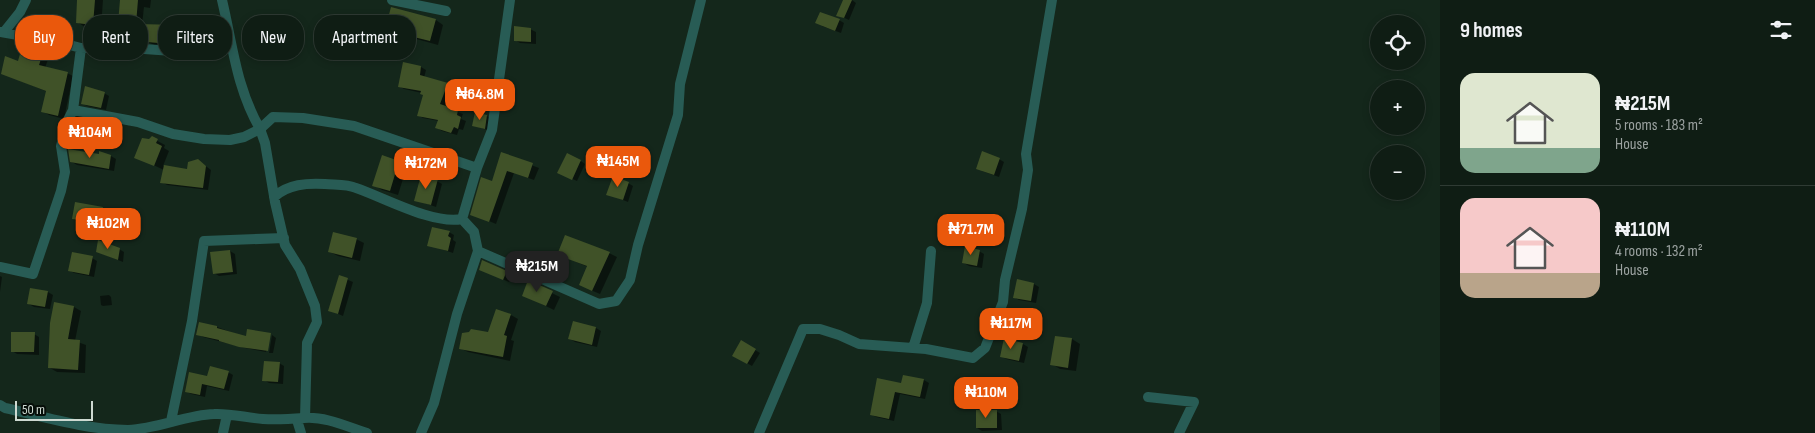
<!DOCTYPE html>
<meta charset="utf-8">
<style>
body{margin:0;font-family:"Sofia Sans Condensed",sans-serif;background:#18261d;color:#f1f3f6;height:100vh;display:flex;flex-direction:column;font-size:19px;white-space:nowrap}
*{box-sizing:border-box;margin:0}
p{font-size:16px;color:#9ba2a0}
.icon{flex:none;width:28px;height:28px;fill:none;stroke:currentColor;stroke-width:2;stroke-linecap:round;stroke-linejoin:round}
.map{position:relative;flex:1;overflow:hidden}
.drawer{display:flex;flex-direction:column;background:#0f1d14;width:375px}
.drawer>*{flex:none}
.banner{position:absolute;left:15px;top:15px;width:475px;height:45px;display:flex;gap:10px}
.buttons{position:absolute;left:1370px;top:15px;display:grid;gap:10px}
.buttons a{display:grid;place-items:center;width:55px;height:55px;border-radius:50%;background:#0f1d14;box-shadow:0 2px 8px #0003,0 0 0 1px #2f3b34;font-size:25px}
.scale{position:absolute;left:15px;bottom:12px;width:78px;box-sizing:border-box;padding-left:5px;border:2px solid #cdd9d1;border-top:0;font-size:14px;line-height:18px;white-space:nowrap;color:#cdd9d1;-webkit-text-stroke:4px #060e09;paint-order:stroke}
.price{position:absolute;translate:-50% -42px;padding:0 11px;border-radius:10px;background:#ea580c;color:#fff;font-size:16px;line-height:32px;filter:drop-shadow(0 1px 2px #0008)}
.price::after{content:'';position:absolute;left:50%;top:30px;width:15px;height:11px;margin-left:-8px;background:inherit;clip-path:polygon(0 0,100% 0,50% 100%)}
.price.selected{background:#222;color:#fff}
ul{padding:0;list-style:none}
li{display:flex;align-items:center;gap:15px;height:125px;padding:0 20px}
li+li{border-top:1px solid #2f3b34}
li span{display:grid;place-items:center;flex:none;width:140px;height:100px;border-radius:15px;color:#555}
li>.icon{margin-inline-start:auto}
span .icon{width:60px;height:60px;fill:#fffc;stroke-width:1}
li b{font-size:21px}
h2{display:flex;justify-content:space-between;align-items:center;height:60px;padding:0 20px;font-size:21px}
.chip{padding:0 18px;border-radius:20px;background:#0f1d14;box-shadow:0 2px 8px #0003,0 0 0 1px #2f3b34;font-size:18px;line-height:45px}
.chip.selected{background:#ea580c;color:#fff}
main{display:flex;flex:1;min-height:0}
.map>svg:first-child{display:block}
.shadow{fill:#0007}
.building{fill:#405228}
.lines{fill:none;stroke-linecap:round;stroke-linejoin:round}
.street{stroke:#285c55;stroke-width:10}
</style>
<main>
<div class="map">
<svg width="1440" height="433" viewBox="0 0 1440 433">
<rect width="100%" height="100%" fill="#14271b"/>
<path class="shadow" d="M79 0H103L101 28 85 27 77 22Z
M122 0H151L150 8 144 7 142 25 182 26 188 30 187 48 154 45 148 42V40L125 38 118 34Z
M844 0H852L856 3 849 20 838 15Z
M392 9 436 20 443 25 438 45 395 33 387 29Z
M839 20 844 23 841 33 822 26Z
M530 29 536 32V44L520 43 515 40Z
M45 48 51 51 45 68 67 73 73 76 64 119 49 115 42 111 48 92 2 73Z
M404 64 421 67 426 70 424 78 452 87 445 107 463 114 461 119 466 121 463 130 459 129 457 135 442 131 437 128 439 121 423 118 418 115 424 95 422 93 404 89 399 86Z
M104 93 109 96 106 110 87 106 82 103Z
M487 116 492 119 490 131 473 125Z
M152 138 165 145 164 148 169 151 163 166 188 171 203 164 211 170 208 190 167 185 162 182 164 170 136 157Z
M502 154 539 168 534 180 514 173 496 224 472 214 492 183Z
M111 156 116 159 114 171 77 165 72 162Z
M383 157 399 162 407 166 398 195 382 190 374 185Z
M999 159 1004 162 999 177 982 171Z
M581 161 585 164 577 181 564 175Z
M437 181 442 184 436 207 416 200Z
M628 183 633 186 628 202 608 194Z
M103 208 111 213 108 228 81 223 73 219Z
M449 232 454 235 453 240 456 242 453 253 429 245Z
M356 239 364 243 360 261 338 256 330 252Z
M119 249 124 252 123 262 103 254Z
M230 251 235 254 237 274 219 276 214 273Z
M979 251 984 254 982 268 969 266 964 263Z
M609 253 617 257 600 294 588 289V267L567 258Z
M92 258 97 261 94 277 74 273 69 270Z
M483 262 512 275 509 282 486 272Z
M0 276 2 277 0 292Z
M339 276 353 282 343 316 329 310Z
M1018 281 1034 284 1039 287 1036 303 1019 300 1014 297Z
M529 282 560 297 554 310 523 295Z
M48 292 53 295 50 309 34 307 29 304Z
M109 295 111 297 112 305 103 306 101 305 100 296Z
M74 307 81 311 75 341 86 345 85 373 57 372 50 368Z
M511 315 518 319 511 340 514 341 510 361 468 352 460 348 469 333 489 334Z
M217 327 247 338 270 334 266 352 245 348 203 337 198 334Z
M596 328 601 331 597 347 575 342 570 339Z
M34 334 39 337V355L17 354 12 351Z
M272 335 276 338 273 353H269Z
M1072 339 1080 344 1076 371 1060 369 1052 364Z
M742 342 760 353 752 366 734 356Z
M1023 344 1028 347 1024 363 1006 359 1001 356Z
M279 363 284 366 283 384 269 383 264 380Z
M228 372 233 375 229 391 207 386 205 397 191 394 186 391 208 377Z
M924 380 929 383 925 399 900 394 894 421 876 417 871 414 902 384Z
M996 411 1001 414 1002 430 982 431 977 428Z"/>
<path class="building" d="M77 0H95L93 25 76 23Z
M120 0H138L136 24 182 25 180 45 147 42V37L117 35Z
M843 0H852L844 18 836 16Z
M391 7 436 19 430 41 385 30Z
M820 12 840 19 835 31 815 23Z
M514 26 531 28V42L514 41Z
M23 43 45 47 39 65 68 72 58 116 41 112 46 91 1 74 5 56 18 61Z
M403 62 421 66 420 75 448 83 440 104 458 110 457 115 461 117 458 129 454 127 451 133 435 128 438 120 417 116 423 95 420 94 421 91 398 87Z
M85 86 105 92 101 108 81 104Z
M475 112 487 115 485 129 472 126Z
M152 136 158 139 156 143 162 146 154 166 134 158 142 138 149 139Z
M68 149 99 154V151L111 155 109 169 70 162Z
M982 151 1000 158 994 175 976 169Z
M501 152 533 163 528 178 507 171 489 222 470 215 481 177 492 181Z
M567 153 581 160 572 180 557 173Z
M382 155 399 161 390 191 372 186Z
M198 159 206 166 203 188 160 183 164 165 187 169 188 162Z
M421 175 438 179 431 205 414 201Z
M613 176 629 182 623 200 606 195Z
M75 202 103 207 100 224 72 219Z
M432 227 450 231 448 236 451 238 448 251 427 246Z
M333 232 357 238 352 258 328 252Z
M565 235 610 252 592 291 579 285 587 266 557 255Z
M98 240 120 248 118 260 96 252Z
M965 246 980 250 977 266 962 263Z
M230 250 233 272 213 274 210 252Z
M72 252 93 256 89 275 68 271Z
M482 260 507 271 503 280 479 270Z
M339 275 348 278 338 314 328 311Z
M1017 279 1034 283 1031 301 1013 298Z
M528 280 553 291 546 306 522 296Z
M30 288 48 291 45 307 27 304Z
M54 302 74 306 68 339 80 340 78 370 48 368 50 323Z
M496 309 511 314 504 335 507 336 503 357 459 349 462 333 469 332 471 329 488 332Z
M573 321 596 327 592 345 568 339Z
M199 322 217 326V328L246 336 247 329 271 333 268 351 239 347 219 341V340L196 335Z
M11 332H35L34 352H11Z
M1055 336 1072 338 1068 368 1050 365Z
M1004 338 1023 343 1019 361 1000 357Z
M741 340 756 349 747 364 732 356Z
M264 361 280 362 278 382 262 381Z
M210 366 229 371 224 389 202 384 200 395 185 392 189 372 207 376Z
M903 375 924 379 920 397 895 392 889 419 870 415 877 378 901 383Z
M976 410H997V428H976Z"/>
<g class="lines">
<path class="street" d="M392 0 446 11
M0 32 58 42 81 48
M4 32 20 12 26 0
M201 53 116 47 81 48 73 110 138 122 173 134 204 139 230 140 244 137 260 129C236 87 233 46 222 0
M274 197C288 184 307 183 325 184 335 185 347 184 356 188 383 197 433 225 462 219
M478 251 474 232 462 219 477 168 492 130 510 0
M0 267 33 274 61 191 65 172 61 146 68 120 73 110
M913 348 927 303 931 251
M1148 397 1194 402 1179 433
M0 405 5 408C45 417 87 430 128 430 158 429 185 415 214 414 230 413 247 418 263 419 277 420 291 419 304 418 325 416 348 427 367 433
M305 418 307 343 317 322 315 306 300 269 285 245 275 202 265 143 260 129 273 117 303 118 354 126 477 168
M297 420 301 433
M171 421 192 321 204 241 284 238
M223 433 227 415
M421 433 434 403 457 314 478 251 599 304 616 301 630 280 638 245 678 115 680 84 701 0
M759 433 803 329H820L839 335 859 344 926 349 973 358 985 348 1003 302 1005 280 1022 209 1028 170 1026 154 1052 0"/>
</g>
</svg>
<div class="buttons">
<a><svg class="icon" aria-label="locate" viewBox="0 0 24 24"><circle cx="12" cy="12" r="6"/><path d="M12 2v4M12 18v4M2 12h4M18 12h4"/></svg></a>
<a>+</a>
<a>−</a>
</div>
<div class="scale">50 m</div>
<b class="price" style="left:480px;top:121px">₦64.8M</b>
<b class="price" style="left:90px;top:159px">₦104M</b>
<b class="price" style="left:618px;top:188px">₦145M</b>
<b class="price" style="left:426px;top:190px">₦172M</b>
<b class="price" style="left:108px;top:250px">₦102M</b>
<b class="price" style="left:971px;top:256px">₦71.7M</b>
<b class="price selected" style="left:537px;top:293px">₦215M</b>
<b class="price" style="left:1011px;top:350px">₦117M</b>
<b class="price" style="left:986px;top:419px">₦110M</b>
<div class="banner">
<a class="chip selected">Buy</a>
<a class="chip">Rent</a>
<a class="chip">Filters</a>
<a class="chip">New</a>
<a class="chip">Apartment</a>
</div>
</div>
<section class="drawer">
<h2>9 homes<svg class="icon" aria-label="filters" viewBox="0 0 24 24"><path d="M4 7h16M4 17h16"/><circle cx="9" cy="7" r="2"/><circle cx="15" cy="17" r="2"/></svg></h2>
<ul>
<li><span style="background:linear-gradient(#dfe7d0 75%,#7fa58c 0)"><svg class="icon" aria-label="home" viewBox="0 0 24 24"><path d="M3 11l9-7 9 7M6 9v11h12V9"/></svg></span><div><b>₦215M</b><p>5 rooms · 183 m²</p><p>House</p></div></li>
<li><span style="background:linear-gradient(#f6c9c9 75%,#b9a48a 0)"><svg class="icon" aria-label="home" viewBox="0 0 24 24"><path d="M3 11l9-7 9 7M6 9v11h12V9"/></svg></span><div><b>₦110M</b><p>4 rooms · 132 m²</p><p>House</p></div></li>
</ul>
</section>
</main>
